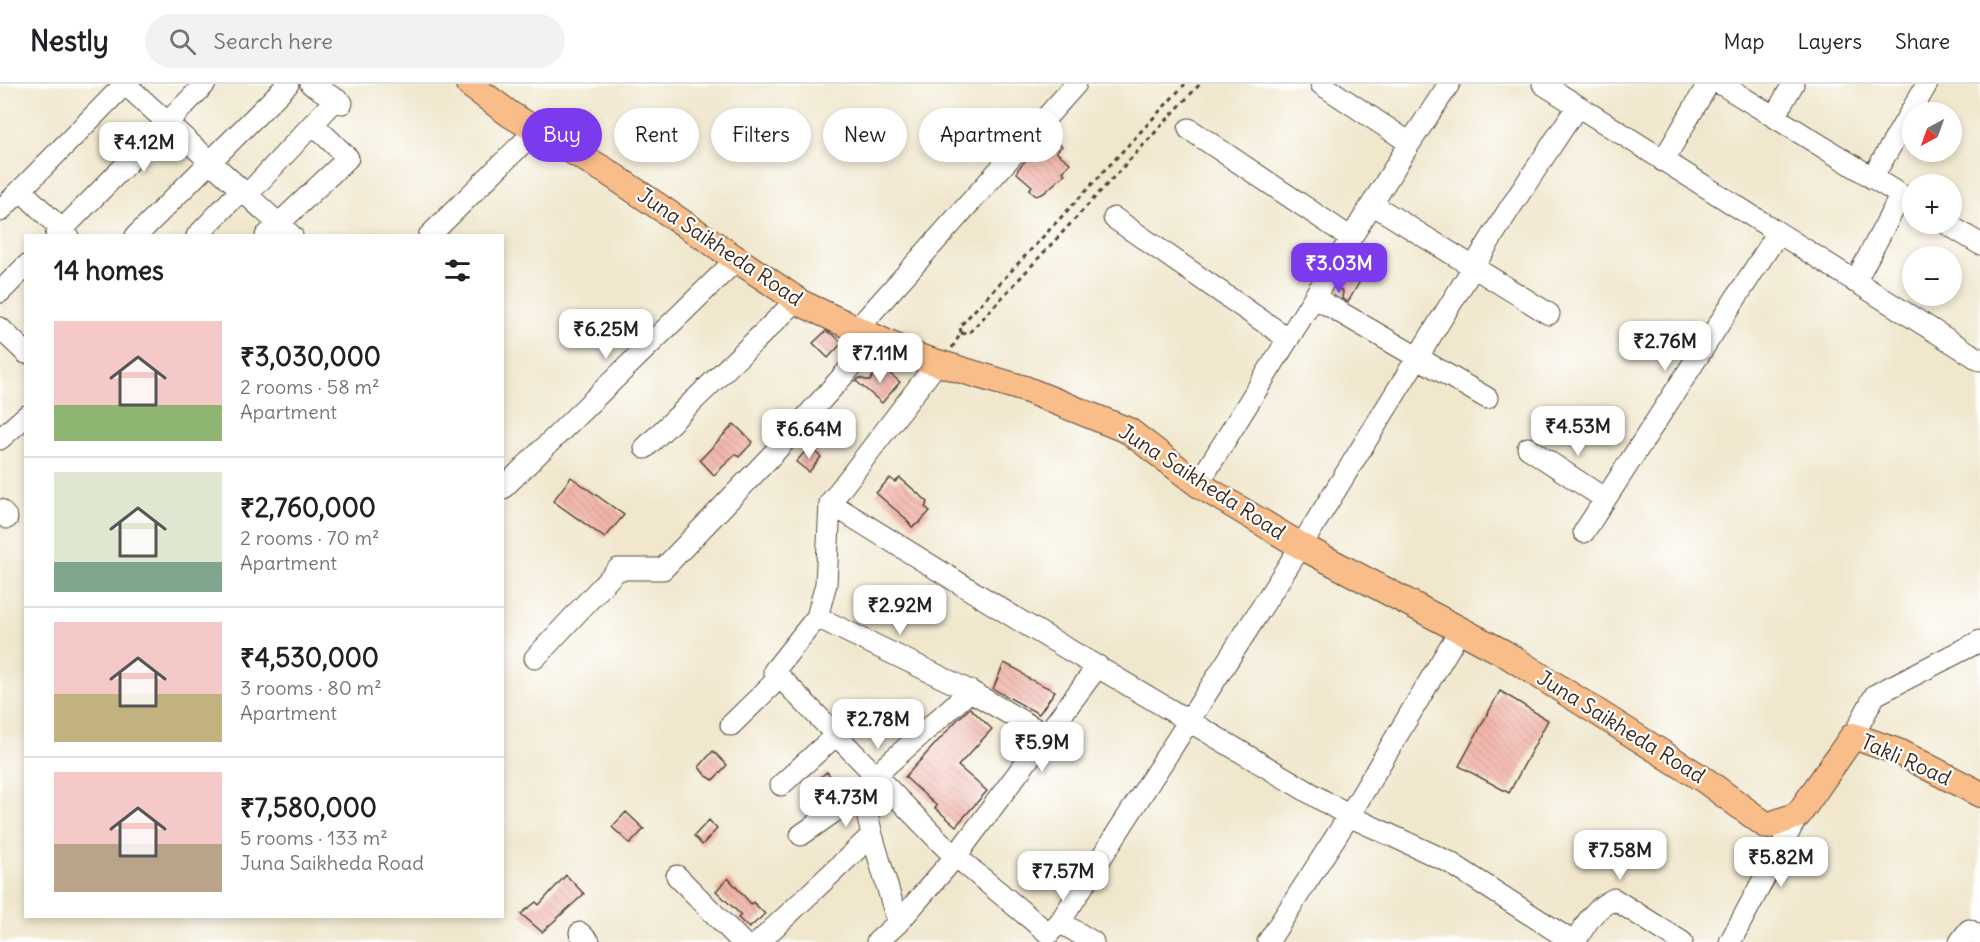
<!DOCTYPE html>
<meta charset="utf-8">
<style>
body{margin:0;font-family:Delius,sans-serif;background:#f2f2f2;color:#202124;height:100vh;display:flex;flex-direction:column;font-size:22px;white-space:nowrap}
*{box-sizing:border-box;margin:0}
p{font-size:20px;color:#757577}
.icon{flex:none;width:33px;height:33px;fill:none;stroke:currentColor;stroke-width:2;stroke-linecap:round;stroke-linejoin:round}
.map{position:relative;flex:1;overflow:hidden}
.sheet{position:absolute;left:24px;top:150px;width:480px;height:684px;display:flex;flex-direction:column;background:#fff;border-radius:0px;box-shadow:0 3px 9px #0003}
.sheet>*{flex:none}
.guide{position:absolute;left:522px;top:24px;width:570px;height:54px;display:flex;gap:12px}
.needle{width:39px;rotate:221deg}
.fabs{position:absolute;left:1902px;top:18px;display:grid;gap:12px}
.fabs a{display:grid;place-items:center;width:60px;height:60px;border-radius:50%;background:#fff;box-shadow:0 3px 9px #0003;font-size:30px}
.price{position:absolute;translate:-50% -51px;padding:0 14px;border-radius:12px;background:#fff;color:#222;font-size:20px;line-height:39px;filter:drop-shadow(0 2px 3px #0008)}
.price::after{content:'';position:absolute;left:50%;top:36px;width:18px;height:14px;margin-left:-9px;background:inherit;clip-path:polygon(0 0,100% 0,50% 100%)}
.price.selected{background:#7c3aed;color:#fff}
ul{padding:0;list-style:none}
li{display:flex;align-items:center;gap:18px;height:150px;padding:0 30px}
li+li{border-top:2px solid #e0e0e0}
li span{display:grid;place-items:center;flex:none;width:168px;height:120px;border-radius:0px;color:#555}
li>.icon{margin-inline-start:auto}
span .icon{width:72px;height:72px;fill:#fffc;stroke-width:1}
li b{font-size:26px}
h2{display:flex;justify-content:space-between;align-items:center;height:72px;padding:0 30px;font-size:26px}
.tag{padding:0 21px;border-radius:27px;background:#fff;box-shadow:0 3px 9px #0003;font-size:21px;line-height:54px}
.tag.selected{background:#7c3aed;color:#fff}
header{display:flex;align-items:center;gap:36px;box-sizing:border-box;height:84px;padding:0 30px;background:#fff;border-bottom:2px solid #e0e0e0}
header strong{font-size:28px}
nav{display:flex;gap:33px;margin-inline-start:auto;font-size:21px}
.search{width:420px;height:54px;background:#f2f2f2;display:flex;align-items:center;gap:15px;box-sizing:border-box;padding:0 21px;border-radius:33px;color:#757577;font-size:22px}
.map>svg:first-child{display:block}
.building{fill:url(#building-back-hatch)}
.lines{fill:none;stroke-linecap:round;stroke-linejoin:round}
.minor-casing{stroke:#564638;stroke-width:23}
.major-casing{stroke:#564638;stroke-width:28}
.path{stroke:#564638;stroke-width:3;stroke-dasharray:4.5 4.5;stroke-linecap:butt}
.minor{stroke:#fff;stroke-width:21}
.major{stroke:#f8bd89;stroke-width:26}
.labels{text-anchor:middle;stroke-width:4.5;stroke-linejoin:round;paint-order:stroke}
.street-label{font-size:21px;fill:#3b2a1e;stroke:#fff}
</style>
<header>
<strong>Nestly</strong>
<div class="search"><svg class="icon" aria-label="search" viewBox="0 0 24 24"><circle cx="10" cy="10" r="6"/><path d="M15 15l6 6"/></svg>Search here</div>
<nav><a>Map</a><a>Layers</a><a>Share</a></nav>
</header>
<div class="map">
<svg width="1980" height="858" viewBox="0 0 1980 858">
<defs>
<pattern id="building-back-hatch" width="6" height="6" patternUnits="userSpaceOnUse" patternTransform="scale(1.5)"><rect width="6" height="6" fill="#f1b2a8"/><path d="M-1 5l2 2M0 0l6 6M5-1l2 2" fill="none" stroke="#d09990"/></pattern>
</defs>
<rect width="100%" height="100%" fill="#fff"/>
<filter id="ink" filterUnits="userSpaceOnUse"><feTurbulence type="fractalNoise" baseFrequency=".0167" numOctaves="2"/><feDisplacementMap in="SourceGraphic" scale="12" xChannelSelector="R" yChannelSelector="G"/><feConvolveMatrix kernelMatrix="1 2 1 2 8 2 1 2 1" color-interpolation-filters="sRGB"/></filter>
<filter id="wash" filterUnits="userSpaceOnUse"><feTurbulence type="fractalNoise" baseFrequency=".008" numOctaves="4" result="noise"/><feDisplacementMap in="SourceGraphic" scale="24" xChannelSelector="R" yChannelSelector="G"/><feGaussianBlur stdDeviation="1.35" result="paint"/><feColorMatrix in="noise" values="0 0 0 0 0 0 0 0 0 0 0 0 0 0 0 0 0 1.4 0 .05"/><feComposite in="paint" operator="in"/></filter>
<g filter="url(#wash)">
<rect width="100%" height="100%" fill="#f0e7cd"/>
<g id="blocks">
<path class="building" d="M1048 51 1062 62 1056 68 1070 79 1063 88 1065 90 1053 101 1044 109 1036 112 1029 106 1032 102 1017 89 1018 85Z
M1358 167 1373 175 1366 193 1363 192 1348 218 1342 215 1343 207 1335 203Z
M826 247 835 252 842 259 828 274 813 259Z
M879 281 900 298 882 319 856 297 859 294 870 297Z
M734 340 753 358 739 373 736 370 714 391 700 376Z
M809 363 821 373 809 388 796 378Z
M571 393 624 431 605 454 553 417Z
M890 394 895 398 900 394 928 418 925 423 930 427 919 439 912 443 904 433 876 409Z
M1004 579 1020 587 1027 594 1055 607 1039 630 993 605Z
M1500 607 1548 636 1509 709 1459 682Z
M970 624 992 645 958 682 987 707 956 742 935 724 937 722 905 693 958 635Z
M713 667 727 681 713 696 705 691 699 683Z
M827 688 841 706 834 712 829 708 820 714 810 701Z
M626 728 644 745 630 760 612 743Z
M709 736 717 745 702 761 694 752Z
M566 791 584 810 542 848 521 830 536 818 539 821Z
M728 794 751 820 753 818 765 830 749 844 738 834 741 831 716 807Z"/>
</g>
</g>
<g filter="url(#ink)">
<use href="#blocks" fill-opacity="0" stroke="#564638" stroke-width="1.5"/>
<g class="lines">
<defs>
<path id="minor" d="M125 0 292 152
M311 0 342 19
M1321 0 1410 59
M1543 0 1980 276
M1721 0 1912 118
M1774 33 1793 0
M1189 45 1351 154
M1663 77 1708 0
M1872 94 1927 0
M21 106 68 152
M247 111 336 15
M1372 120 1549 230
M0 127 125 0
M1114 134 1287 254
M1947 140 1980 160
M56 152 205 0
M136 152 288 0
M197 152 241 106
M266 152 348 74 313 40
M429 152 536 46
M1855 198 1901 111
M0 208 26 182
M1314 213 1487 314
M0 244 26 269
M857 245 1076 0
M937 279 830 419 826 500 817 533 774 587 947 765 1049 850
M0 355 26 332
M645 364 797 216
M1528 364 1605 415
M1198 400 1410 59 1449 0
M502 405 737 175
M830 419 1022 538 1349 732 1268 858
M0 426 7 434
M1584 448 1778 149
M817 533 970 607 1046 651
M1460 546 1349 732 1449 778 1573 858
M535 574 618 485H663L773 370 877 254
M731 641 780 593
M1853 652 1875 611 1980 557
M781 701 836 651
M861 704 872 751 898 839
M801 751 848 718 861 704 970 607
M677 792 742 858
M1060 838 1301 462 1508 127 1577 23
M1052 846 1060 838 1093 858
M580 849 589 858
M759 858 872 751
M877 858 898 839 956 772 1098 582
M1575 858C1588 837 1592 826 1614 815L1682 858
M1730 858 1798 731
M1960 858 1969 846 1980 853"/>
<path id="major" d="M469 0 511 31 606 87 803 220 915 272 1025 305 1129 347 1198 400 1301 462 1504 569 1706 697 1767 742 1798 731 1853 652 1901 669 1980 710"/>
</defs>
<use href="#minor" class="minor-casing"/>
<use href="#major" class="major-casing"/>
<path class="path" d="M961 249 966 250 971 247 1200 0
M952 264 961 249 960 242 1185 0"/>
<use href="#minor" class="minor"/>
<use href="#major" class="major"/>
</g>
</g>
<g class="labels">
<g class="street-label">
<text transform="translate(720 163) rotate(34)" y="7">Juna Saikheda Road</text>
<text transform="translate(1202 398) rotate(33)" y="7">Juna Saikheda Road</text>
<text transform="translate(1621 643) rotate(32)" y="7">Juna Saikheda Road</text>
<text transform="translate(1906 676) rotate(24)" y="7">Takli Road</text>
</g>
</g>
</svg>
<div class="fabs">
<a><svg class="needle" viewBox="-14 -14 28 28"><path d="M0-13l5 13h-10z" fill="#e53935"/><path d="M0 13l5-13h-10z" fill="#757577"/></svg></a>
<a>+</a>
<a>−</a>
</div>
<b class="price" style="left:144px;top:89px">₹4.12M</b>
<b class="price selected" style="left:1339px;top:210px">₹3.03M</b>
<b class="price" style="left:606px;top:276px">₹6.25M</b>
<b class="price" style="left:1665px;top:288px">₹2.76M</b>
<b class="price" style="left:880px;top:300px">₹7.11M</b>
<b class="price" style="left:1578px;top:373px">₹4.53M</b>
<b class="price" style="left:809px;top:376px">₹6.64M</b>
<b class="price" style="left:900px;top:552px">₹2.92M</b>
<b class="price" style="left:878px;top:666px">₹2.78M</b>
<b class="price" style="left:1042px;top:689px">₹5.9M</b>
<b class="price" style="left:846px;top:744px">₹4.73M</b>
<b class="price" style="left:1620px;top:797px">₹7.58M</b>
<b class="price" style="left:1781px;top:804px">₹5.82M</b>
<b class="price" style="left:1063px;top:818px">₹7.57M</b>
<div class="guide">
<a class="tag selected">Buy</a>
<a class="tag">Rent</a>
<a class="tag">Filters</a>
<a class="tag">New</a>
<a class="tag">Apartment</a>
</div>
<section class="sheet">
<h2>14 homes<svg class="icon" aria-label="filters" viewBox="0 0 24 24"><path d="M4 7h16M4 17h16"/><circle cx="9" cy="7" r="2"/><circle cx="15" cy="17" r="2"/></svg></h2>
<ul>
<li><span style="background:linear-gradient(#f6c9c9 70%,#8fb573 0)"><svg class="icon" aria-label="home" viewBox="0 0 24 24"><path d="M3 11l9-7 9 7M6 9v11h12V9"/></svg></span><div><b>₹3,030,000</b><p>2 rooms · 58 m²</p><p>Apartment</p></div></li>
<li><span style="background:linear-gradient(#dfe7d0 75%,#7fa58c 0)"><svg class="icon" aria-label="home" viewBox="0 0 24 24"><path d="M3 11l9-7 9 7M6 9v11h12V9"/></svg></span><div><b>₹2,760,000</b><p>2 rooms · 70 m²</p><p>Apartment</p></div></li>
<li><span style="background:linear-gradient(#f6c9c9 60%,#c2b280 0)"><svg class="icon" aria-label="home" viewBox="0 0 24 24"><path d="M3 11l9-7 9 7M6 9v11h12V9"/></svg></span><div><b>₹4,530,000</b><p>3 rooms · 80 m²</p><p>Apartment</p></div></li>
<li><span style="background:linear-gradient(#f6c9c9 60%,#b9a48a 0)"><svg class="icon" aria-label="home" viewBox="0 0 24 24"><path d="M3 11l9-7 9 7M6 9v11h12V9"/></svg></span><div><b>₹7,580,000</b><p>5 rooms · 133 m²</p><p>Juna Saikheda Road</p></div></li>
</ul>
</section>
</div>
